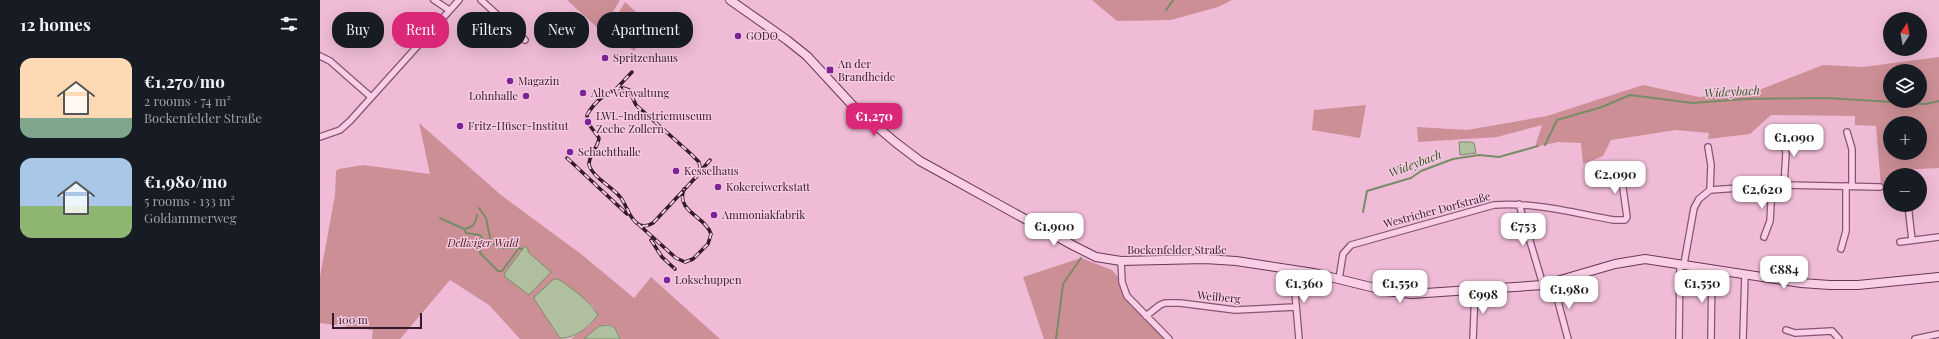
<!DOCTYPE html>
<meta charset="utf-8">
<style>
body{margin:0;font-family:"Playfair Display",serif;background:#242831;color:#f1f3f6;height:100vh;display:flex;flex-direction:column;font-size:15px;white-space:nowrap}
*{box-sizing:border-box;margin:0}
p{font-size:13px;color:#9ea1a6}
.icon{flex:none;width:22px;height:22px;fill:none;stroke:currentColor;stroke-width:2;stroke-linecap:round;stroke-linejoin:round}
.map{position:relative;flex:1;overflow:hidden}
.drawer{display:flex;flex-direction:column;background:#171b24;width:320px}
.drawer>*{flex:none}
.guide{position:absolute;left:12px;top:12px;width:380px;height:36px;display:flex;gap:8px}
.needle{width:26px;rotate:11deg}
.fabs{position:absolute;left:1563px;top:12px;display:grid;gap:8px}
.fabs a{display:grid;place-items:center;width:44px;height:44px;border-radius:50%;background:#171b24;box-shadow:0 4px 16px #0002;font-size:20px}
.scale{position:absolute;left:12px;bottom:10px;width:90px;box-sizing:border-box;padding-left:4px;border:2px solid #341a2d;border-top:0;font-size:11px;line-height:14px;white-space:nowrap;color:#341a2d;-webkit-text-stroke:3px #f6cae1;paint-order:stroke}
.price{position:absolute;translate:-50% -34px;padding:0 9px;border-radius:8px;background:#fff;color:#222;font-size:13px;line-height:26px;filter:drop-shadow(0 1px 2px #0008)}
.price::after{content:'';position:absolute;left:50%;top:24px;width:12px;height:9px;margin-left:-6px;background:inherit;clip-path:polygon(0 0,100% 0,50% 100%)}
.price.selected{background:#db2777;color:#fff}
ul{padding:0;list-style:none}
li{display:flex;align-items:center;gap:12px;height:100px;padding:0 20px}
li span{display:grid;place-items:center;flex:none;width:112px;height:80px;border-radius:12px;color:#555}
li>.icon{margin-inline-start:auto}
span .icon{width:48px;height:48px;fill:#fffc;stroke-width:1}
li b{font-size:17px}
h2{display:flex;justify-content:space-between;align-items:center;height:48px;padding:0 20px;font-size:17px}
.tag{padding:0 14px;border-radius:16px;background:#171b24;box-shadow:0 4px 16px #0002;font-size:14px;line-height:36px}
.tag.selected{background:#db2777;color:#fff}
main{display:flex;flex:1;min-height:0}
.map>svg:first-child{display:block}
.green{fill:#cc8f95;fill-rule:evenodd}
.sand{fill:#ec96c0}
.water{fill:#b0bf9f;stroke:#788c67}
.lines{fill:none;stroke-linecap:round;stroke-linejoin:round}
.stream{stroke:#788c67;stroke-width:2}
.street-casing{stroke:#865476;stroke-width:8}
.secondary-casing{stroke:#67385a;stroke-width:10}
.street{stroke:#facee4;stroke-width:5.5}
.secondary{stroke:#facee4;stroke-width:8}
.rail-casing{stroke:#341a2d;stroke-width:3.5}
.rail{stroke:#f6cae1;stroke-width:2;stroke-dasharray:6;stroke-linecap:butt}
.poi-dot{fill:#7c2396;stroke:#f6cae1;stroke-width:1.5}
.labels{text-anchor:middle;stroke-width:3;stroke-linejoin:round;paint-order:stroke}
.poi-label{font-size:11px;fill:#341a2d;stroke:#f6cae1;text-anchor:start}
.street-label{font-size:11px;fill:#341a2d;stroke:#f6cae1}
.park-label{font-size:11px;font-style:italic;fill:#512120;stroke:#f6cae1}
.water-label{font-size:12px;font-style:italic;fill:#355529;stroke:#f6cae1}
</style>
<main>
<section class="drawer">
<h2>12 homes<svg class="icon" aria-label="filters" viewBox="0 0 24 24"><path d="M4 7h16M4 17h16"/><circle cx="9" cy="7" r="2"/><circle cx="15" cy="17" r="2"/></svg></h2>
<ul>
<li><span style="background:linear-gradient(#ffd9b3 75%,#7fa58c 0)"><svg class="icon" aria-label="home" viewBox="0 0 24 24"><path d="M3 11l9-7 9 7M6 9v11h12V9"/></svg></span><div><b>€1,270/mo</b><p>2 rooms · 74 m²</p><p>Bockenfelder Straße</p></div></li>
<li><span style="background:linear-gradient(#a9c7e8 60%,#8fb573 0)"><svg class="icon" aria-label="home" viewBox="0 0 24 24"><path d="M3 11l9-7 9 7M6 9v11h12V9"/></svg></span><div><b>€1,980/mo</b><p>5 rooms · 133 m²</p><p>Goldammerweg</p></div></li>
</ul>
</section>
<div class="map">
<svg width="1619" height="339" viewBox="0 0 1619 339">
<rect width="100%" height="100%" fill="#efbbd6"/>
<path class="green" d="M247 0H300L281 31Z
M772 0H912L898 7 851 20 797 21Z
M305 2 325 20 322 26 329 31 314 51 288 30Z
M1619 57V168L1581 170V175H1570V186H1561L1556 126 1535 125V116L1451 115 1430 134 1388 139 1389 133 1356 130 1291 140 1283 156 1263 164 1261 143 1238 142 1215 147 1222 125 1177 137 1098 142 1097 127 1147 130 1227 116 1323 85 1379 97 1439 90 1503 65 1543 67ZM1570 71H1600V101H1570ZM1570 123H1600V153H1570Z
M1046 105 1040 138 992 130 994 110Z
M99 123 181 195 261 254 314 298 331 277 400 339H300C293 313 276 328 264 339H251L269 326 278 315 272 305 243 283 228 284 215 296 235 332 242 339H200L169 305 130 280 80 339H52L53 330 0 323V277L15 195 16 171 19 169 43 165 110 174Z
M761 258 792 270 802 282 807 296 849 339H724L703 277Z"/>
<path class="sand" d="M306 24 314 31 309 37 317 44 312 48 299 32Z"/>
<path class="water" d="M1151 142 1154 143 1156 153 1140 155 1139 142Z
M205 246 208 249V252L231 272 209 295 185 277 184 274Z
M234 279H238C253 289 268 299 278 315 269 326 256 339 240 338L214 299 215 296Z
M290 325 295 328 300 339H264L279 326Z"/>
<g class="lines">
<path class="stream" d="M846 10 853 0
M1225 145 1237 120 1282 107 1310 95 1373 103 1425 99 1506 98 1606 104 1619 101
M159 208 166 218 171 242 180 248H199
M1043 212 1047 191 1091 178 1101 171 1133 159 1159 155 1179 157 1218 146
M120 218 144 229 146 233 160 235 163 239 160 253 178 271H182L199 248 202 249
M145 229C153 227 156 223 157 215
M736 339 743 284 761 258"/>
<defs>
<path id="street" d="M114 0 129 10
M161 0 205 40
M0 56 10 61 51 97
M1462 132 1466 153 1464 185
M1527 132 1532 149V186
M0 137 20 130 30 121 139 0
M1388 147 1391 165 1390 190
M1585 172V175
M1199 204 1223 285
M1588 205 1592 240
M1444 237 1450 221 1452 186
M1580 242 1619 237
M1521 249 1526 231V186
M801 261 802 282 807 296 849 339
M1364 264 1374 208 1379 199 1390 190 1464 185 1560 187
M973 269 979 339
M1019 279 1023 254 1031 245 1174 205C1214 202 1254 213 1294 220H1305L1307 217 1301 174
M1233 283 1248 339
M826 316 840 305 845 303H860L915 310 975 307
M1466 330 1475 333 1512 331 1519 339
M1153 339 1155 291
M1359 339 1360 264
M1391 339 1392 269
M1423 339 1425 274
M1595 339 1619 334"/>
<path id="secondary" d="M410 0 467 40 487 56 534 107 575 142 600 161 754 246 776 257 801 261 885 259 916 261 994 273 1067 291 1091 294 1223 285 1295 264 1325 259 1481 283 1510 285H1538L1619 277"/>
</defs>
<use href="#street" class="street-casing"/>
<use href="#secondary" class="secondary-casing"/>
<use href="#street" class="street"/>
<use href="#secondary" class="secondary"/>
<defs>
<path id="rail" d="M303 88 309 90 316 105 371 154 379 162 380 167 377 176 333 223C328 226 323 227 318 224 309 218 307 206 301 198 292 186 274 179 269 165 269 154 278 148 279 138L268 123 267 115C275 101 288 90 303 88Z
M296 89 312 72
M247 158 307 214
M379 173 390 160
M318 224 356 258 365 262 373 259 388 244 391 234C386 217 355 211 364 189
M331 240 342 257 355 269"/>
</defs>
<use href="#rail" class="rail-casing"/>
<use href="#rail" class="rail"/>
</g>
<g class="poi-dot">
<circle cx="418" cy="36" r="4"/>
<circle cx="285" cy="58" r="4"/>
<rect x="506" y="66" width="8" height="8" rx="2"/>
<circle cx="190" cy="81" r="4"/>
<circle cx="263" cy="93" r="4"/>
<circle cx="206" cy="96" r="4"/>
<circle cx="268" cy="122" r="4"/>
<circle cx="140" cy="126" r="4"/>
<circle cx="250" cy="152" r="4"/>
<circle cx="356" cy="171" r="4"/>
<circle cx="398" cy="187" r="4"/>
<circle cx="394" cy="215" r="4"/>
<circle cx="347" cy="280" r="4"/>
</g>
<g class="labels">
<g class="poi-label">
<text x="426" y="40">GODO</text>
<text x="293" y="62">Spritzenhaus</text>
<text x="518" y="68">An der<tspan x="518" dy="13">Brandheide</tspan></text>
<text x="198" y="85">Magazin</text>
<text x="271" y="97">Alte Verwaltung</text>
<text x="198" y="100" text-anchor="end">Lohnhalle</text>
<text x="276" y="120">LWL-Industriemuseum<tspan x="276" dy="13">Zeche Zollern</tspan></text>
<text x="148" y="130">Fritz-Hüser-Institut</text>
<text x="258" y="156">Schachthalle</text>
<text x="364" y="175">Kesselhaus</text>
<text x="406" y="191">Kokereiwerkstatt</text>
<text x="402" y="219">Ammoniakfabrik</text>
<text x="355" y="284">Lokschuppen</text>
</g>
<g class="street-label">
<text transform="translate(1117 210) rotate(-15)" y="4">Westricher Dorfstraße</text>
<text x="857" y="254">Bockenfelder Straße</text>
<text transform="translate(899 297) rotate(5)" y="4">Weilberg</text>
</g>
<g class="park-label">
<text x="163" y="247">Dellwiger Wald</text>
</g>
<g class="water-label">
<text transform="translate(1412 92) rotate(-3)" y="4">Wideybach</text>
<text transform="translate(1095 164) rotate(-21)" y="4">Wideybach</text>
</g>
</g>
</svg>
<div class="fabs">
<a><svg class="needle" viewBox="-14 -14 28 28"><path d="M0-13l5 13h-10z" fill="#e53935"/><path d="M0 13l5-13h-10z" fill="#9ea1a6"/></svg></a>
<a><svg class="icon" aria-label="layers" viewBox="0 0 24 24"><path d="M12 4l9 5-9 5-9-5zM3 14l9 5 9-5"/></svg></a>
<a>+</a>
<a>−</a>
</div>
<div class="scale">100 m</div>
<b class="price selected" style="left:554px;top:137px">€1,270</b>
<b class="price" style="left:1474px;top:158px">€1,090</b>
<b class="price" style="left:1295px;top:195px">€2,090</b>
<b class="price" style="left:1442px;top:210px">€2,620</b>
<b class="price" style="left:734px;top:247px">€1,900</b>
<b class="price" style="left:1203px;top:247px">€753</b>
<b class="price" style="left:1464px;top:290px">€884</b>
<b class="price" style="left:984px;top:304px">€1,360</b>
<b class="price" style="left:1080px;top:304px">€1,550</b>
<b class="price" style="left:1382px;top:304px">€1,550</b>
<b class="price" style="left:1249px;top:310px">€1,980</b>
<b class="price" style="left:1163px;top:315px">€998</b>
<div class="guide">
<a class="tag">Buy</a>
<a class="tag selected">Rent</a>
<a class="tag">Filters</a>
<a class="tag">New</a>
<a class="tag">Apartment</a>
</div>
</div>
</main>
